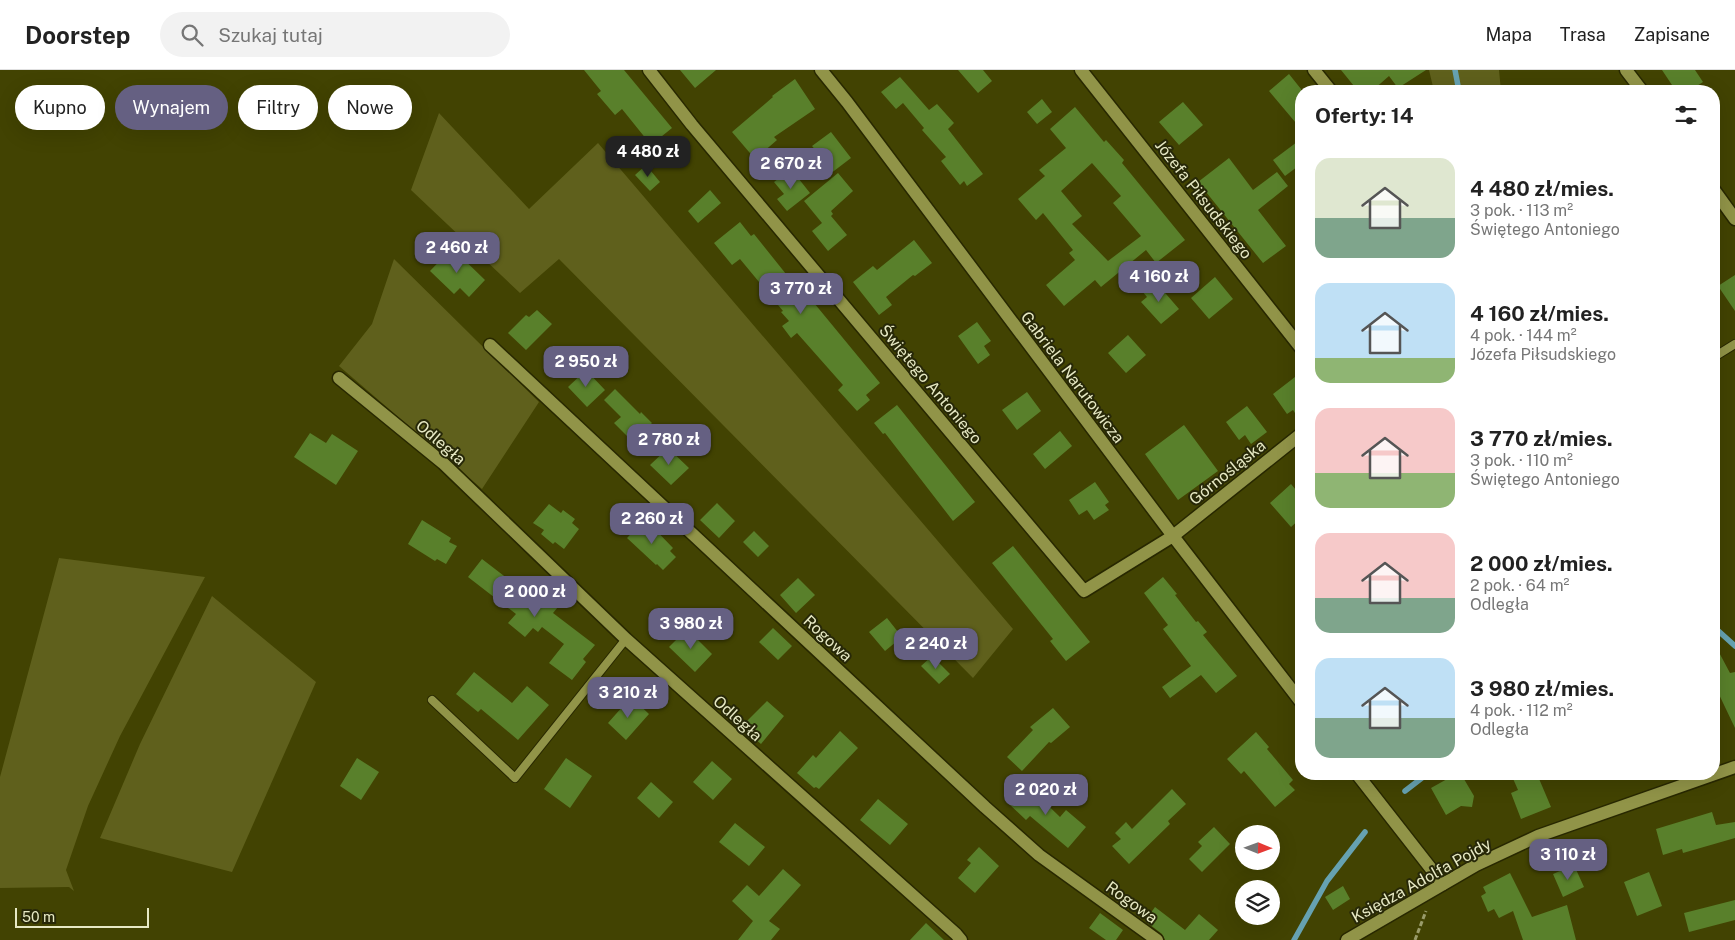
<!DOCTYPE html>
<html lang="pl">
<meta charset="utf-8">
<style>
body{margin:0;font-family:"Public Sans",sans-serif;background:#f2f2f2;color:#222;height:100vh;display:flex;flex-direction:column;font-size:19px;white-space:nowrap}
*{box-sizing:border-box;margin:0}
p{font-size:16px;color:#767676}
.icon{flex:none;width:28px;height:28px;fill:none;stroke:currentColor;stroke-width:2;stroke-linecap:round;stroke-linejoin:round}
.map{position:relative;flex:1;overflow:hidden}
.sheet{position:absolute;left:1295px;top:15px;width:425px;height:695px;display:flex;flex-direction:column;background:#fff;border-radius:20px;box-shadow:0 5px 20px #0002}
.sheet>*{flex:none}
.top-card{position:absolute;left:15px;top:15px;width:475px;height:45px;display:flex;gap:10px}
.needle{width:32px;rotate:91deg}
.buttons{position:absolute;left:1235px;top:755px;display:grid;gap:10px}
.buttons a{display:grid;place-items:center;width:45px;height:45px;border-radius:50%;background:#fff;box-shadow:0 5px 20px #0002;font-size:25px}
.scale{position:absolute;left:15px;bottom:12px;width:134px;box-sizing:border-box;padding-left:5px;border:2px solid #e7e9c4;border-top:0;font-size:14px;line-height:18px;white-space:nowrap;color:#e7e9c4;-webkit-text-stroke:4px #272808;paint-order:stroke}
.price{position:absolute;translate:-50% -42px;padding:0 11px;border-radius:10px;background:#656082;color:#fff;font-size:16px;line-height:32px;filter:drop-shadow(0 1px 2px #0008)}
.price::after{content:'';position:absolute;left:50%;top:30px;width:15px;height:11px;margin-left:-8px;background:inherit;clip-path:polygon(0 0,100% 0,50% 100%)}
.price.on{background:#222;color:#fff}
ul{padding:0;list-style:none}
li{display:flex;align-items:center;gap:15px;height:125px;padding:0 20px}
li span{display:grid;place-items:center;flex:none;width:140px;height:100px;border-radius:15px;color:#555}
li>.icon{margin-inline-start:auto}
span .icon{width:60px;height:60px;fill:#fffc;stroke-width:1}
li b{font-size:21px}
h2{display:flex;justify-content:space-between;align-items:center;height:60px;padding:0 20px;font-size:21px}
.chip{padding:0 18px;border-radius:22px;background:#fff;box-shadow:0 5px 20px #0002;font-size:18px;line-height:45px}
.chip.on{background:#656082;color:#fff}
header{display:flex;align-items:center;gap:30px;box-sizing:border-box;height:70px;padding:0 25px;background:#fff;border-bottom:1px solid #e0e0e0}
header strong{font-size:24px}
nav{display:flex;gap:28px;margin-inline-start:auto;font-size:18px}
.search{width:350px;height:45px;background:#f2f2f2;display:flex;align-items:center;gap:12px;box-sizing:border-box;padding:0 18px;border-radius:28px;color:#767676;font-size:19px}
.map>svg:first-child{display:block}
.green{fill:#5f601c}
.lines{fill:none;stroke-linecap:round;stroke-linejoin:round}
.stream{stroke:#66a2b1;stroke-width:5.5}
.building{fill:#59802b;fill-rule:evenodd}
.service-casing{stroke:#282800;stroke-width:10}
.minor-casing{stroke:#282800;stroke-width:15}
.tertiary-casing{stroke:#282800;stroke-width:15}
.path{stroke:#9a9c6a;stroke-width:3;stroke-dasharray:5 2.5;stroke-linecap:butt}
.service{stroke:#919448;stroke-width:8}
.minor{stroke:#919448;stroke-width:12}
.tertiary{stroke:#919448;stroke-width:12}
.labels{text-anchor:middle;stroke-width:4;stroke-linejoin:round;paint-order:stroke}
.street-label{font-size:16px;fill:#e7e9c4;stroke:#272808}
</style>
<header>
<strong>Doorstep</strong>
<div class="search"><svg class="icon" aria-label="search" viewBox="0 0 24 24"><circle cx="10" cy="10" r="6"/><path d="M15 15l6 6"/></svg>Szukaj tutaj</div>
<nav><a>Mapa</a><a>Trasa</a><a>Zapisane</a></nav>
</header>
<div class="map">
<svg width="1735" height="870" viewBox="0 0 1735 870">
<rect width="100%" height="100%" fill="#424302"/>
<path class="green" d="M1429 0H1499L1501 21H1434Z
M439 43 529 139 598 73 1013 559 973 608 559 189 520 223 411 120Z
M394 189 539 332 482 419 339 296 372 254Z
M59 488 205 507 120 666 88 736 66 800 74 821 69 817 0 818V707Z
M212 526 316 612 232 802 100 768 140 674Z"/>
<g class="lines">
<path class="stream" d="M1455 0 1459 21
M1714 557 1735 576
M1405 721 1427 704
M1294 870 1327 811 1365 762"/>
</g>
<path class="building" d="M584 0H624L672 58 651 75 622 39 615 45 597 24 601 21Z
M680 0H716L695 18Z
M958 0H983L992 11 978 23Z
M1341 0H1426L1398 18 1389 6 1373 20 1370 15 1362 21H1358Z
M1662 0H1695L1703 12 1689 21H1676Z
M1289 4 1301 19V59L1269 21Z
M900 7 929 40 937 34 954 53 948 59 983 104 967 116 964 111 960 115 941 91 946 87 922 60 924 58 903 33 896 39 881 22Z
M795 9 815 39 774 67 777 70 755 89 732 62 773 27 772 26Z
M1042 29 1052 42 1037 54 1027 42Z
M1183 32 1203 55 1179 75 1159 52Z
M1075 37 1104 72 1106 70 1124 90 1122 93 1185 170 1156 193 1146 180 1101 217 1095 210 1064 236 1046 215 1075 190 1069 183 1073 180 1043 143 1036 150 1018 129 1045 106 1039 100 1066 78 1050 59ZM1092 93 1121 126 1113 133 1141 166 1108 191 1072 154 1082 146 1061 121Z
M831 62 851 88 830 104 815 84 818 83 812 76Z
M1301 69V94L1285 106 1273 90Z
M1229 88 1253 120 1277 102 1288 116 1258 140 1286 176 1263 193 1198 112Z
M646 95 660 112 650 121 635 105Z
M791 99 810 123 787 141 777 129 784 124 774 112Z
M838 103 853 121 831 141 833 144 831 146 847 165 828 181 812 161 822 153 804 131Z
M710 120 721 133 698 153 688 141Z
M740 152 751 166 754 164 802 224 805 222 880 313 866 325 870 330 857 341 838 320 843 315 797 263 791 268 782 256 789 251 781 242 783 241 740 189 732 195 714 173Z
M914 170 932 193 915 206 913 205 886 227 892 235 879 245 853 212 873 196 877 200Z
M452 178 485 210 469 227 460 218 454 224 430 201Z
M1735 205V241L1718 216Z
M1215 207 1233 229 1209 249 1191 228Z
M1154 210 1179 239 1161 254 1141 232 1147 227 1142 221Z
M537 240 552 254 526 280 508 263 526 245 529 247Z
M977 252 991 271 984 276 990 285 978 294 958 266Z
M1128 265 1146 285 1126 303 1108 283Z
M586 300 605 320 587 337 568 317Z
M1295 307 1301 315V352L1293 340 1287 344 1273 324Z
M615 319 640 344 641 342 652 353 633 372 614 353 621 347 604 330Z
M1027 322 1041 341 1017 360 1002 340Z
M897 335 975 432 953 451 885 363 883 364 874 353Z
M1247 336 1267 362 1251 374 1245 365 1239 370 1226 352Z
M1184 355 1218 401 1178 430 1145 384Z
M1060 361 1072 376 1045 399 1033 384Z
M310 363 326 373 332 364 358 381 336 415 294 387Z
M668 378 689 398 671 415 650 395Z
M1095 412 1109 432 1105 435 1109 440 1094 450 1087 440 1079 445 1069 430Z
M1291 414 1301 426V448L1291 457 1270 433Z
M717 433 735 451 719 468 700 450Z
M549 434 561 443 563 440 575 449 572 453 579 459 564 479 555 472 553 474 541 464 544 460 533 453Z
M645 449 673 478 670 481 676 487 663 500 657 494 656 495 627 468Z
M422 450 451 468 449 472 457 476 446 494 437 489 435 491 408 474Z
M754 461 769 476 758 487 743 472Z
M1013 476 1090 572 1066 591 1050 571 1053 569 992 493Z
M482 489 530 526 536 519 558 537 553 543 595 575 583 589 586 592 572 610 549 593 564 574 542 557 538 562 533 558 525 567 508 553 516 544 468 507Z
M1163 507 1177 524 1175 525 1196 552 1198 551 1207 562 1203 565 1237 606 1216 623 1201 605 1170 628 1162 617 1191 596 1163 559 1168 555 1144 523Z
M798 508 815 525 796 543 780 525Z
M887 548 902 567 885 581 869 562Z
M773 558 792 576 778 590 759 572Z
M687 559 712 584 695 602 669 577Z
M1714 573 1730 603 1735 602V658L1714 614Z
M932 586 950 604 939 614 921 596Z
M474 602 512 633 527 616 549 635 518 670 481 639 478 642 456 624Z
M631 627 649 644 626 670 608 653Z
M767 631 784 646 761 674 741 657Z
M1053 638 1070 657 1051 673 1049 672 1022 701 1007 687 1033 660 1030 657Z
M840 661 858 678 819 719 816 717 814 718 797 703 813 685 816 688Z
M1256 662 1269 677 1267 679 1293 710 1289 714 1295 720 1275 737 1244 701 1241 704 1227 689Z
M357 688 379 702 361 730 340 716Z
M566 688 592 706 570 738 544 719Z
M712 691 732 709 713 730 693 712Z
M1456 704H1461L1474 726 1472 737 1461 736 1446 745 1431 718Z
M1511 704H1537L1551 737 1521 749 1511 723 1518 720Z
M651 712 673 732 659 748 637 728Z
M1025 713 1060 747 1066 740 1086 757 1068 778 1030 746 1026 750 1007 732Z
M1172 719 1186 734 1168 751 1170 754 1129 794 1112 776 1121 769 1115 763 1126 752 1132 759Z
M878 729 908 754 890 775 860 750Z
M1712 742 1716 755 1735 752V768L1683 783 1682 779 1663 785 1656 759Z
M735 753 765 777 749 796 719 772Z
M1214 757 1230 774 1202 802 1189 789 1202 776 1198 772Z
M979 777 999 796 975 823 958 808 971 793 967 790Z
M1574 795 1584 817 1563 827 1553 804Z
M783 799 801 815 769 851 780 859 771 870H738L753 851 732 831 747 815 759 826Z
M1649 802 1662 836 1637 846 1624 812Z
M1510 803 1532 847 1567 835 1576 870H1523L1513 841 1499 848 1494 839 1488 842 1481 826 1486 823 1483 817Z
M1343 816 1350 829 1333 840 1325 827Z
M1735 830V850L1689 862 1684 843Z
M1155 837 1185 860 1199 844 1218 860 1209 870H1165L1162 864 1145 851Z
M1100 843 1123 860 1116 870H1106L1089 858Z
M926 853 944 870H910Z"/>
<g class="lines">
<defs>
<path id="service" d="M1714 287 1735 274
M432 630 515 708 626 569"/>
<path id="minor" d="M649 0 692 55 1084 521 1173 466 1301 364
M821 0 847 32 1173 466 1301 632
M1081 0 1301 278
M1314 0 1331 21
M1626 0 1642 21
M1714 120 1735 149
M490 275 985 737 1039 785 1157 870
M339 308 443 393 626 569 956 864 961 870
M1357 704 1443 814"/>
<path id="tertiary" d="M1347 870 1476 795 1538 766 1735 697"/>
</defs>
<use href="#service" class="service-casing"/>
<use href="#minor" class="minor-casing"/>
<use href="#tertiary" class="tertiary-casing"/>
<path class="path" d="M1415 870 1426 841"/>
<use href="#service" class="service"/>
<use href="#minor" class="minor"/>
<use href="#tertiary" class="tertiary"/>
</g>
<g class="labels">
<g class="street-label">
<text transform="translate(1204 129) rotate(52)" y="6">Józefa Piłsudskiego</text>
<text transform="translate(1073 307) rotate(53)" y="6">Gabriela Narutowicza</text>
<text transform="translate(931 314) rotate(50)" y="6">Świętego Antoniego</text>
<text transform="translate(441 372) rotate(41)" y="6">Odległa</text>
<text transform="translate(1227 402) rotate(-39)" y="6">Górnośląska</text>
<text transform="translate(828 568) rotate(43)" y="6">Rogowa</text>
<text transform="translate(738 648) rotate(42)" y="6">Odległa</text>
<text transform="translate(1421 810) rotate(-29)" y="6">Księdza Adolfa Pojdy</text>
<text transform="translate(1132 832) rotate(36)" y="6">Rogowa</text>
</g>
</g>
</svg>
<div class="buttons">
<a><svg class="needle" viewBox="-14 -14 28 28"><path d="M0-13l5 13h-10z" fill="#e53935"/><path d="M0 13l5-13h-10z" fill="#767676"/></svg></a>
<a><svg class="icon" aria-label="layers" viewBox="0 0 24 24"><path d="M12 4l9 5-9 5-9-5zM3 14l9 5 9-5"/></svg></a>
</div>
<div class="scale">50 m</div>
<b class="price on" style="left:648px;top:108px">4 480 zł</b>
<b class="price" style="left:791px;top:120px">2 670 zł</b>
<b class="price" style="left:457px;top:204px">2 460 zł</b>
<b class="price" style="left:1159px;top:233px">4 160 zł</b>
<b class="price" style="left:801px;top:245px">3 770 zł</b>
<b class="price" style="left:586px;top:318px">2 950 zł</b>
<b class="price" style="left:669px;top:396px">2 780 zł</b>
<b class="price" style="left:652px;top:475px">2 260 zł</b>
<b class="price" style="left:535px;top:548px">2 000 zł</b>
<b class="price" style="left:691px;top:580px">3 980 zł</b>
<b class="price" style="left:936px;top:600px">2 240 zł</b>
<b class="price" style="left:628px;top:649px">3 210 zł</b>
<b class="price" style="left:1046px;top:746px">2 020 zł</b>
<b class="price" style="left:1568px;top:811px">3 110 zł</b>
<div class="top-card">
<a class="chip">Kupno</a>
<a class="chip on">Wynajem</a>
<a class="chip">Filtry</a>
<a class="chip">Nowe</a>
</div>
<section class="sheet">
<h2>Oferty: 14<svg class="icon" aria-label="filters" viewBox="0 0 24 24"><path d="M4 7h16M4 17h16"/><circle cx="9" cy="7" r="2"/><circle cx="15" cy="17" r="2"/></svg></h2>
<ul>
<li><span style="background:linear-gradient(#dfe7d0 60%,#7fa58c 0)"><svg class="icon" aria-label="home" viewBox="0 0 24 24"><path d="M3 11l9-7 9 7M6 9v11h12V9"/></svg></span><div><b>4 480 zł/mies.</b><p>3 pok. · 113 m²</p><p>Świętego Antoniego</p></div></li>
<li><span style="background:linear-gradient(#bfe0f5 75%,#8fb573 0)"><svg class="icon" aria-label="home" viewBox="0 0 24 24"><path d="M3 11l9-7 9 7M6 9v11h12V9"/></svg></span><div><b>4 160 zł/mies.</b><p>4 pok. · 144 m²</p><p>Józefa Piłsudskiego</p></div></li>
<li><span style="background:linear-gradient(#f6c9c9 65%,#8fb573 0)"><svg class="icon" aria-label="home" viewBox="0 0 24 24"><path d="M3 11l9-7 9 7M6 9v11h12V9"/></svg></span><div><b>3 770 zł/mies.</b><p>3 pok. · 110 m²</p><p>Świętego Antoniego</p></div></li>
<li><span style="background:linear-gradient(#f6c9c9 65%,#7fa58c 0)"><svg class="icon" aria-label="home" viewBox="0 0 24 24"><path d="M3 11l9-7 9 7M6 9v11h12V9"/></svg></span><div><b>2 000 zł/mies.</b><p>2 pok. · 64 m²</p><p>Odległa</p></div></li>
<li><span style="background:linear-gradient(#bfe0f5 60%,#7fa58c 0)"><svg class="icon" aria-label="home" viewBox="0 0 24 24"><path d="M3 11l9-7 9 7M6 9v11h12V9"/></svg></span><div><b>3 980 zł/mies.</b><p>4 pok. · 112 m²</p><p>Odległa</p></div></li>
</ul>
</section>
</div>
